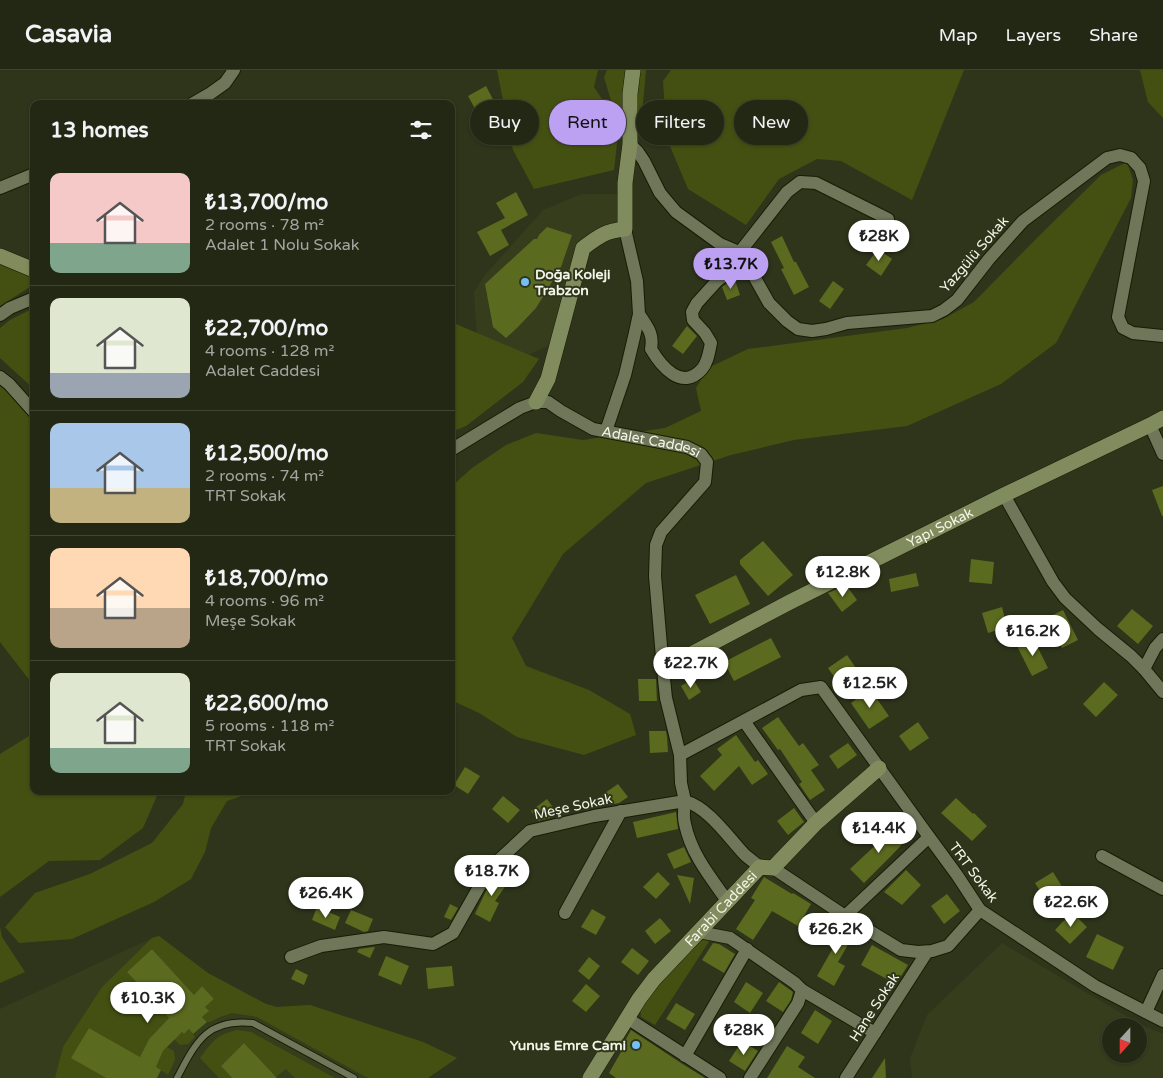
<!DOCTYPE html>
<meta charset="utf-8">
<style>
body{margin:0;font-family:"Varela Round",sans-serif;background:#2f3422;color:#f1f3f6;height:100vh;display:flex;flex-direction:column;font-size:19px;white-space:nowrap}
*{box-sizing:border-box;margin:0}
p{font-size:16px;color:#a3a6a0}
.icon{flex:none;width:28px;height:28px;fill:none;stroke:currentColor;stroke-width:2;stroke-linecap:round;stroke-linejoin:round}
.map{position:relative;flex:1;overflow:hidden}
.drawer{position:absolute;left:30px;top:30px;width:425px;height:695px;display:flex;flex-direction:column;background:#232814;border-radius:10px;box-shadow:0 1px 4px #0004,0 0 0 1px #404434}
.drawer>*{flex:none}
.hud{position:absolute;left:470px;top:30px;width:475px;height:45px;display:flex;gap:10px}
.needle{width:32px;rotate:201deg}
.controls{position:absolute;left:1102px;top:948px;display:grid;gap:10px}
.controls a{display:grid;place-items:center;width:45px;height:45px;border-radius:50%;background:#232814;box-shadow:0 1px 4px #0004,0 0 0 1px #404434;font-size:25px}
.price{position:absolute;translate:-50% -42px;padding:0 11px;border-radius:18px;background:#fff;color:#222;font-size:16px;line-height:32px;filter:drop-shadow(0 1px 2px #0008)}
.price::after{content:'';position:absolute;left:50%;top:30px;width:15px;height:11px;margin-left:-8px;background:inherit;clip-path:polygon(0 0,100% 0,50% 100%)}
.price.on{background:#bca0f2;color:#111}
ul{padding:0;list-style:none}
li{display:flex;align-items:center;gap:15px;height:125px;padding:0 20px}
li+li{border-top:1px solid #404434}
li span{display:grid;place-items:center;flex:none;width:140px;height:100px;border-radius:10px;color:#555}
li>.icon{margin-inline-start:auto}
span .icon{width:60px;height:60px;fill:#fffc;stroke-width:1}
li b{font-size:21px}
h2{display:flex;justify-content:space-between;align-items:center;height:60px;padding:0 20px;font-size:21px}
.tag{padding:0 18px;border-radius:22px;background:#232814;box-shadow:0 1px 4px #0004,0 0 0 1px #404434;font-size:18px;line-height:45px}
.tag.on{background:#bca0f2;color:#111}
header{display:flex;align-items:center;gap:30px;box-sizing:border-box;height:70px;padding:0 25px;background:#232814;border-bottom:1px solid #404434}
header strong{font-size:24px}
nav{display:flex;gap:28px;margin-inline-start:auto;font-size:18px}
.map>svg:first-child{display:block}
.built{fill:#353d1c;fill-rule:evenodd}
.green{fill:#445012}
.building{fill:#5a6a1f}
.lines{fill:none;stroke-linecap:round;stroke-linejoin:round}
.lane-casing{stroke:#171c04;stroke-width:8}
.street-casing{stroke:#171c04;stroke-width:14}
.secondary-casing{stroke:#171c04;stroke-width:16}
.lane{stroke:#6f765a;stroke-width:6}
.street{stroke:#6f765a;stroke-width:12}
.secondary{stroke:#808c5d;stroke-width:15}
.poi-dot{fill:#74c0f6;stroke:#2f351b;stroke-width:2}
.labels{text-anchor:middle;stroke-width:4;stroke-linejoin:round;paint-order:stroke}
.street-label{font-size:14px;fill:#f2f6e7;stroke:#2f351b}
.poi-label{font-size:14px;font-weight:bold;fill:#f2f6e7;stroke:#2f351b;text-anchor:start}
</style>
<header>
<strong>Casavia</strong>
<nav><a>Map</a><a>Layers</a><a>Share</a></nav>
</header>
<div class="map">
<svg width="1163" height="1008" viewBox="0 0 1163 1008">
<rect width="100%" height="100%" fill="#2f351b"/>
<path class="built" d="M582 124H620V156L580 182 554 273 500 298 477 268 474 222 485 205 543 140Z
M159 866 208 903 266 934 277 937 310 935 423 972 457 988 428 1008H0V939L152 868Z
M1002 873 1140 954 1163 964V1008H912L910 988 927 945ZM1139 956V984H1111V956Z"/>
<path class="green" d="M497 0H598L594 17 619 55 614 100 534 119 513 80Z
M607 0H646L642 44H615L604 7Z
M671 0H964L912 130 841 91 817 89 779 109 746 155 688 119 667 69 663 11Z
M1140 0H1163V48L1148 32Z
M1127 92 1133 110 1131 128 1056 273 1001 314 907 356 794 370 731 385 646 413 563 484 512 568 526 596 589 620 630 644 636 665 584 685 517 667 479 643 451 630V417L472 398 506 375 536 363 583 370 665 358 701 341 696 318 708 298 748 279 907 258 943 249 974 232 1040 165 1101 105Z
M0 192 34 205V217H30L0 236Z
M34 238V319L0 288V258L10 250Z
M451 252 539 289 523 312 466 356 451 362Z
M0 316 34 344V616L0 572Z
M34 663V721H159L143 758 100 790 49 791 0 827V684Z
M186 721H256L227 731 211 758 205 782 191 809 154 832 72 869 19 873 5 857 35 823 90 804 152 773 183 734Z
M0 857 2 867 25 902 0 913Z
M159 866 208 903 266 934 277 937 310 935 423 972 457 988 428 1008H368L257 947 232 943 220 947 210 952H207L202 947 208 941 205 937 214 929 202 916 194 925 152 879 127 902 169 948 149 969 140 987 89 958 72 988 106 1008H55L63 977 102 917 152 868Z
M701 866 710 870 655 955 641 947 640 936Z
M189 959 195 967 188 974 180 975 174 969 182 962 184 964Z
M237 960 251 962 335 1008H295L286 999 276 1007 244 973 221 996 232 1008H219L200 988C213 971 216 965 237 960Z
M167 977 174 981 175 990 168 1005 156 997 163 981Z"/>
<path class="building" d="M486 16 498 39 480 48 468 26Z
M516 122 528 145 501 160 509 175 490 186 477 162 505 148 496 133Z
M547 157 572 165 561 197 536 238 518 257 506 268 493 257 485 214 534 169H537L539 165Z
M782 166 794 192H796L809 217 794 225 781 199 784 198 771 172Z
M878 179 892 189 881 206 866 195Z
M735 210 740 225 727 230 722 217 729 212Z
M833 211 844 219 830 239 819 231Z
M687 256 697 266 683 284 672 276Z
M1163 416V446H1162L1152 420Z
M763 471 793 505 768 526 740 494V490Z
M971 489 994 492 992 514 969 512Z
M916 503 919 516 891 522 889 509Z
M736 505 750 534 710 554 695 525Z
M846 515 857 530 842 542 828 523Z
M1002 537 1007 557 988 563 982 543Z
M1132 539 1153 556 1138 574 1117 556Z
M1063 540 1078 570 1062 578 1047 548Z
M771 568 781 587 734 611 724 592Z
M1033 568 1048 598 1032 606 1017 576Z
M847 585 858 601 839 614 828 598Z
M638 609H656L657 631H639Z
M693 609 701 622 689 630 681 616Z
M1104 612 1118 625 1096 647 1083 634Z
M870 619 889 646 869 659 851 633Z
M778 647 799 676 803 673 819 695 811 700 825 720 810 730 799 714 802 712 780 679 778 680 762 658Z
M918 652 929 668 910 681 899 666Z
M649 661H666L667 667 668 682 650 683Z
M736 665 755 692 758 690 768 704 752 715 739 696 714 721 700 706 722 685 717 679Z
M848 673 857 685 838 699 829 686Z
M465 697 480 706 468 724 454 715Z
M618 714 628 727 619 733 609 735 602 725Z
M503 726 520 740 508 753 492 739Z
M956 728 973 744 974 743 987 756 972 771 941 743Z
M547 729 557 743 550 748 538 751 531 741Z
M794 738 804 752 788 765 777 751Z
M676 742 678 759 637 768 633 752Z
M891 754 907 769 892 785 864 813 850 799 881 770 879 768Z
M684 777 691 792 674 799 667 784Z
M906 800 921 815 902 835 884 822Z
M501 801 511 808 495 831 499 833 490 852 475 844 486 821Z
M658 802 670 814 656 829 643 817Z
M1053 802 1066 823 1048 834 1035 813Z
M677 805 694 808 690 834Z
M764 807 792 824 793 823 811 834 798 856 772 841 753 870 736 859 755 830 751 828Z
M947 824 960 841 944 854 931 836Z
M450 834 458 838 451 850 444 847Z
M317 837 340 847 335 860 312 850Z
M592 839 606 847 596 865 581 857Z
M351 840 373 849 368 861 364 862 345 853Z
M1072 842 1087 857 1070 874 1055 860Z
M660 848 671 861 655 874 645 861Z
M838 854 854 864 838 892 845 896 834 916 817 906 833 878 826 874Z
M1097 864 1124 877 1113 900 1086 887Z
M713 873 719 874 735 884 724 903 702 890Z
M872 875 908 895 896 914 861 895Z
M374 877H375L370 888 357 882 359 879Z
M632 878 649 891 638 905 621 892Z
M152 879 194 925 202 916 214 929 205 937 209 941 202 947 207 952 193 964 189 959 184 964 182 962 163 981 156 997 161 1000 157 1008H106L71 988 89 958 140 987 149 969 169 948 127 902Z
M386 886 409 896 401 915 378 905Z
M589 887 600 896 589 910 578 901Z
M452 896 454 916 428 919 426 898Z
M296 899 308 905 304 915 291 909Z
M746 912 763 923 750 943 734 932Z
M779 912 793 922 791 930 783 942 766 931Z
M586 914 600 926 586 942 572 931Z
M676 933 695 944 685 960 666 949Z
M815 940 832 951 818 974 801 963Z
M631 960 681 993 705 1008H616L609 1003 621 982 619 981Z
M742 971 758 981 745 1001 729 991Z
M244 973 277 1008H232L221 996Z
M787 976 805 987 798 997 815 1008H767Z
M885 988 886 1008H872Z"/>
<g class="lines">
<defs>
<path id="lane" d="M177 1008C196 972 207 948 253 953L354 1008"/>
<g id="street">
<path d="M192 34 211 23 225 13 234 0"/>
<path d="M630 74 638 82 644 91 660 123 676 142 720 174 741 183 769 233 787 251 798 259 812 261 826 259 847 253 932 246 944 240 957 230 989 189 1023 151 1107 88 1120 85 1131 88 1140 98 1144 111 1118 247 1123 258 1133 263 1163 266"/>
<path d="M0 118 34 104"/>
<path d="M639 244C647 257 654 263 651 279 661 296 682 322 702 299 708 292 709 282 711 273L705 263 693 250 692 242 697 233 717 211 726 204 732 200 738 189 743 178 787 122 800 112 816 113 888 149V158"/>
<path d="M0 245 10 238 34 228"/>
<path d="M0 307 9 314 34 342"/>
<path d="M1150 355 1163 384"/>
<path d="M606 361 625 305 634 267 639 244 637 211 625 159"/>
<path id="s1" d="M451 380 520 338 536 332H548L561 341 593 359 687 377 701 384 707 392 705 412 661 462 656 475 655 506 663 599 666 628 680 685 681 713 685 731C709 738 728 767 745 785 750 789 755 793 760 797"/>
<path d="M1004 425 1053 512 1065 528 1098 559 1131 586 1144 599 1163 622"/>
<path d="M1144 599 1155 578 1163 569"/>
<path d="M744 651 816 753"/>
<path d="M680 685 801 620 821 617 924 760 957 805 980 840 1095 916 1163 951"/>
<path d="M1102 786 1163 819"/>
<path d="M773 798 845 846 901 880 918 882 932 881 948 876 980 840"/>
<path d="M565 843 621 741"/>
<path d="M845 846 929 767"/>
<path d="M699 862 730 868 795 913 802 920 798 933 750 1008"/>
<path d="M291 887 321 876 384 867 433 874 453 863 479 817 500 789 530 761 594 746 685 731C684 738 683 747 685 754 691 784 711 808 728 832"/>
<path d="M802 920 875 963"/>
<path d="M1146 942 1163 905"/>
<path d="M627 948 720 1008"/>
<path d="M685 986 747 879"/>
<path d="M846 1008 927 882"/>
</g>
<g id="secondary">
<path d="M0 186 34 200"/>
<path d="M536 332 548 309 583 178C599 166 605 161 625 159V113L630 74V24L633 0"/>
<path id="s2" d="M663 599 790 532 1004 425 1150 355 1163 348"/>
<path id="s3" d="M590 1008 639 929 654 909 760 797 773 798 816 753 879 698"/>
</g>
</defs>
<use href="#lane" class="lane-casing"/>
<use href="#street" class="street-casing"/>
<use href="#secondary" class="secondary-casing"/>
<use href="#lane" class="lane"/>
<use href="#street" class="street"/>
<use href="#secondary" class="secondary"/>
</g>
<g class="poi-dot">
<circle cx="525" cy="212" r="5"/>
<circle cx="636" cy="975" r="5"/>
</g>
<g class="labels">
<g class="street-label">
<text transform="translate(974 184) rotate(-49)" y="5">Yazgülü Sokak</text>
<text dy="5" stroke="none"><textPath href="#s1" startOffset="222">Adalet Caddesi</textPath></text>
<text dy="5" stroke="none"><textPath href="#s2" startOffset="311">Yapı Sokak</textPath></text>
<text transform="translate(573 736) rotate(-12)" y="5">Meşe Sokak</text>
<text transform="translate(974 802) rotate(53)" y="5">TRT Sokak</text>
<text dy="5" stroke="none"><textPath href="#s3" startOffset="215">Farabi Caddesi</textPath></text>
<text transform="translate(874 937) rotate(-57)" y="5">Hane Sokak</text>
</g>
<g class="poi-label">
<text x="535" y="209">Doğa Koleji<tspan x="535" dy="16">Trabzon</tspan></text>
<text x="626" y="980" text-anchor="end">Yunus Emre Cami</text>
</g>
</g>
</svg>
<div class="controls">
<a><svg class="needle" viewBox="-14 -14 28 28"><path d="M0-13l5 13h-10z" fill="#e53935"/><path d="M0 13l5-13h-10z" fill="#a3a6a0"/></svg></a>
</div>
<b class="price" style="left:879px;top:192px">₺28K</b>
<b class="price on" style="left:731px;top:220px">₺13.7K</b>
<b class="price" style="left:843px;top:528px">₺12.8K</b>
<b class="price" style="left:1033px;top:587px">₺16.2K</b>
<b class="price" style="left:691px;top:619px">₺22.7K</b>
<b class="price" style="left:870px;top:639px">₺12.5K</b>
<b class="price" style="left:879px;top:784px">₺14.4K</b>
<b class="price" style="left:492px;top:827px">₺18.7K</b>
<b class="price" style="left:326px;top:849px">₺26.4K</b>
<b class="price" style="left:1071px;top:858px">₺22.6K</b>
<b class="price" style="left:836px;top:885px">₺26.2K</b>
<b class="price" style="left:148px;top:954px">₺10.3K</b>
<b class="price" style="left:744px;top:986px">₺28K</b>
<div class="hud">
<a class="tag">Buy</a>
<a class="tag on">Rent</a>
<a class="tag">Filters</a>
<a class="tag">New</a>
</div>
<section class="drawer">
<h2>13 homes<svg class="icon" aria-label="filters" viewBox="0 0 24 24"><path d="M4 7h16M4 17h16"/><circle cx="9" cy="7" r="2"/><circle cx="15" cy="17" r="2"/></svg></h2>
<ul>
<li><span style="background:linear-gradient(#f6c9c9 70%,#7fa58c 0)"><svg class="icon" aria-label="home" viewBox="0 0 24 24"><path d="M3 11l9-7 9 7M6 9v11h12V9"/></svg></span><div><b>₺13,700/mo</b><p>2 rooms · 78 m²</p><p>Adalet 1 Nolu Sokak</p></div></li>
<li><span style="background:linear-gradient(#dfe7d0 75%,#9aa5b1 0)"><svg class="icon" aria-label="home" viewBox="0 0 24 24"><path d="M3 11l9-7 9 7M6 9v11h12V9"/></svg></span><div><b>₺22,700/mo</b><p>4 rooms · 128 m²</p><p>Adalet Caddesi</p></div></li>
<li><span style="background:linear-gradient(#a9c7e8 65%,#c2b280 0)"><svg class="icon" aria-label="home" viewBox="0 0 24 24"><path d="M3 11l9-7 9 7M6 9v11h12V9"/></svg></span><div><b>₺12,500/mo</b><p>2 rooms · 74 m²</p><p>TRT Sokak</p></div></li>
<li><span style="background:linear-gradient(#ffd9b3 60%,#b9a48a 0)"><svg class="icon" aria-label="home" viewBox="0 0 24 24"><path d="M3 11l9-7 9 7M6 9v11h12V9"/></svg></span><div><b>₺18,700/mo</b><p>4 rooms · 96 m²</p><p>Meşe Sokak</p></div></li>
<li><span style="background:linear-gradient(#dfe7d0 75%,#7fa58c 0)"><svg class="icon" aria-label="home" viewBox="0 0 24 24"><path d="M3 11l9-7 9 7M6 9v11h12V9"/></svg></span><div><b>₺22,600/mo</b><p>5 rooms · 118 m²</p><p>TRT Sokak</p></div></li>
</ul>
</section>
</div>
